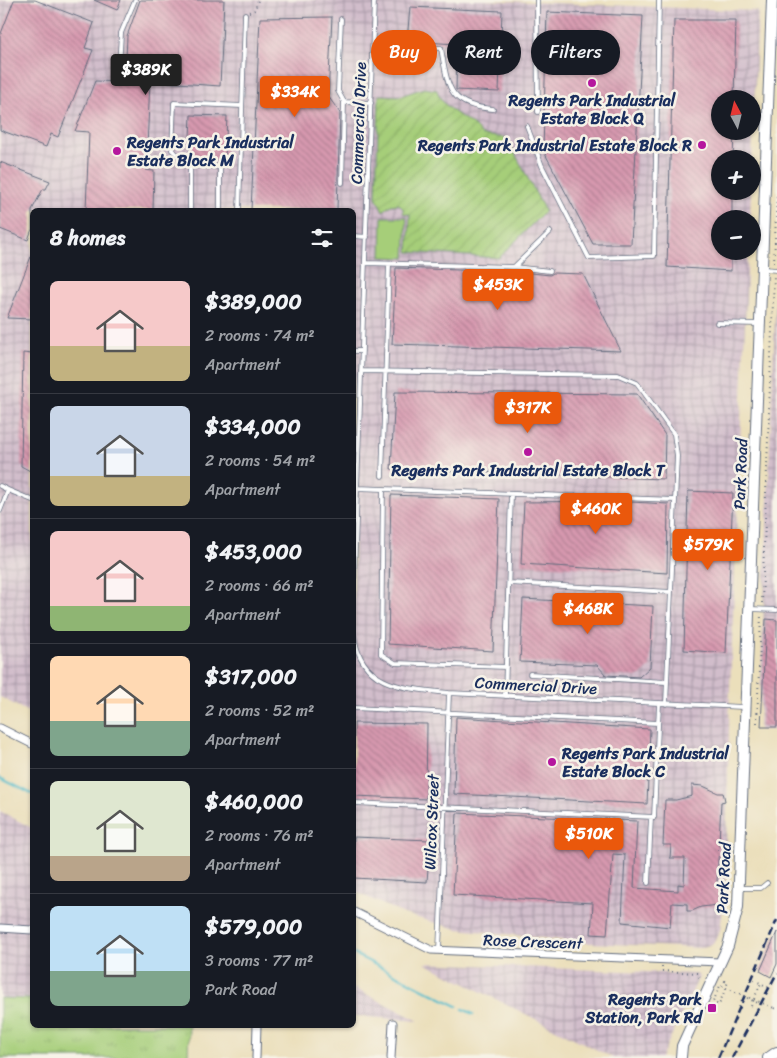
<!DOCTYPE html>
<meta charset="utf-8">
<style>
body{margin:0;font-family:Sriracha,sans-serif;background:#242831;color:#f1f3f6;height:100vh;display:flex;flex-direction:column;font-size:19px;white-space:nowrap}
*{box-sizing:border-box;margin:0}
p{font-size:16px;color:#9ea1a6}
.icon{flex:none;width:28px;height:28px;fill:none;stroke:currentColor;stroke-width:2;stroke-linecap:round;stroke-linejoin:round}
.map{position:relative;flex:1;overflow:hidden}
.drawer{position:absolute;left:30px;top:208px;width:326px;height:820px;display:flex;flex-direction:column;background:#171b24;border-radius:8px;box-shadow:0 1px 4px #0004}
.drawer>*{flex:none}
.hud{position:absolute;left:371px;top:30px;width:330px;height:45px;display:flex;gap:10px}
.needle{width:32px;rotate:353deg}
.buttons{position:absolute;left:711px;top:90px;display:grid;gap:10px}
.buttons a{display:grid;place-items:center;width:50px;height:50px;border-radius:50%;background:#171b24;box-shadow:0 1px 4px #0004;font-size:25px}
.price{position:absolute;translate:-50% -42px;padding:0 11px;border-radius:5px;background:#ea580c;color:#fff;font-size:16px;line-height:32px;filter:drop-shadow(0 1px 2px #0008)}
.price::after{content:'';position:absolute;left:50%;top:30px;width:15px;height:11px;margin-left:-8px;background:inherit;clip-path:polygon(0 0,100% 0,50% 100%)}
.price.active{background:#222;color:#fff}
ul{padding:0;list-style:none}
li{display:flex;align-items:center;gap:15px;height:125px;padding:0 20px}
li+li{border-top:1px solid #363941}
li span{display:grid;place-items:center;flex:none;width:140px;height:100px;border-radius:8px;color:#555}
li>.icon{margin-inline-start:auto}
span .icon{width:60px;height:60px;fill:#fffc;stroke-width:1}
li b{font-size:21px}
h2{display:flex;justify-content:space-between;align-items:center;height:60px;padding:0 20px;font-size:21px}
.pill{padding:0 18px;border-radius:22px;background:#171b24;box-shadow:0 1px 4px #0004;font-size:18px;line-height:45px}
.pill.active{background:#ea580c;color:#fff}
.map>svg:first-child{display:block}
.industrial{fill:url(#industrial-grid);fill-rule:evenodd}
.park{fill:url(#park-tufts);stroke:#607e6c}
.garden{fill:url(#garden-furrows);stroke:#607e6c}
.pitch{fill:#a6ce79;stroke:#607e6c}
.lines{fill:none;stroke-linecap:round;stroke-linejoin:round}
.stream{stroke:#4fbbca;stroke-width:2.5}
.building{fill:url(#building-back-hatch)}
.lane-casing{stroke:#646d7f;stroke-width:5.5}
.street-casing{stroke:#646d7f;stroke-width:9}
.secondary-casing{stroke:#646d7f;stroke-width:12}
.path{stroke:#646d7f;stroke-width:2;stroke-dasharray:1 4;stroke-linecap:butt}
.lane{stroke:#fff;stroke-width:4}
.street{stroke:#fff;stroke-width:7}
.secondary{stroke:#fff;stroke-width:10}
.rail{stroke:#1b2f5e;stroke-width:2.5;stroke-dasharray:8 4;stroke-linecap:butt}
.path-bridge{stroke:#646d7f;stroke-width:2;stroke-dasharray:1 4;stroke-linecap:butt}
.poi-dot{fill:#b5179e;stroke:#f7f3e8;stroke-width:2}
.labels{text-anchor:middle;stroke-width:5;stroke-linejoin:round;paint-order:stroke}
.poi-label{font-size:16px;font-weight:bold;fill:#1b2f5e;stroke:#f7f3e8}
.street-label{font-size:16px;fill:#1b2f5e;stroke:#f7f3e8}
</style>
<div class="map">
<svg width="777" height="1058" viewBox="0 0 777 1058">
<defs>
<pattern id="industrial-grid" width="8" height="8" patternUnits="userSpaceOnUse" patternTransform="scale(1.25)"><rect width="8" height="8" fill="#d1bdcb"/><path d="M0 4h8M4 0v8" fill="none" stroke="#a99aa8"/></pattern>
<pattern id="park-tufts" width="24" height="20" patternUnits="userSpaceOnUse" patternTransform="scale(1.25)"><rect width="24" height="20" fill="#a6ce79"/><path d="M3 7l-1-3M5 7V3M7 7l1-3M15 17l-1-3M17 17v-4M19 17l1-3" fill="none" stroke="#8eb16b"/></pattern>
<pattern id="garden-furrows" width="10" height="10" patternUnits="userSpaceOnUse" patternTransform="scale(1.25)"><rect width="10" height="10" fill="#a6ce79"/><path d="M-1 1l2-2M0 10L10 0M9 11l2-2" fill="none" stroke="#8eb16b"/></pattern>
<pattern id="building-back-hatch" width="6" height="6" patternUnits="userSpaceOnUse" patternTransform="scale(1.25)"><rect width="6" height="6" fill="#d799af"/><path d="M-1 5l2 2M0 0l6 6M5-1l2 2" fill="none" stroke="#ae7d92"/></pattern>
</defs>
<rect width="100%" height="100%" fill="#f7f3e8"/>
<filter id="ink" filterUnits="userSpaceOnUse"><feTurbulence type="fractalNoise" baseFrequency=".02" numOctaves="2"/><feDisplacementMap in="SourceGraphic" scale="10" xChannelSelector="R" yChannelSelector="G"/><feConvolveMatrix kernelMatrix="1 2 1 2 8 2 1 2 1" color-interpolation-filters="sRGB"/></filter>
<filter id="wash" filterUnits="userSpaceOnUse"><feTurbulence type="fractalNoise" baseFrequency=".0096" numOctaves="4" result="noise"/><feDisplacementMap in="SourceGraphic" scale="20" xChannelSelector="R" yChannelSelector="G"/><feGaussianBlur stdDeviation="1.12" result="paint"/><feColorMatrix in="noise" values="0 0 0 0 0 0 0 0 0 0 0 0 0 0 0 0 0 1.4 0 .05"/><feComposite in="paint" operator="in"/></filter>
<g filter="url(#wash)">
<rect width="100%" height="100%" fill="#ebdfbb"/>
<path class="industrial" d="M0 0H480L758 11 752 159H720V191H751L750 219H720V251H748L730 690 725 893 720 931 713 944 700 948 589 943 457 929 404 914 354 891V210H32V714L0 697ZM720 99H752V131H720Z
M777 265V730H759Z
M0 811 32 828V999L0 998Z
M424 963 697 974 699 977 661 1058H613Z
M354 988 419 1021 354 1016Z"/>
<path class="park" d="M0 998 32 999V1025H189L188 1058H0Z"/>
<path class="garden" d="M424 88 437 90C443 112 470 117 482 135L507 138 545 211 499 258 408 252 410 215 403 213V209L399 204 391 205 383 211 376 197 379 95 400 96Z"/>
<path class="pitch" d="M382 217H407L405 258 381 257Z"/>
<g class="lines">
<path class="stream" d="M0 778 32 794
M354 954 457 1006
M463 1009 473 1014"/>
</g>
<g id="blocks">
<path class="building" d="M14 0H35L94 23 85 48 93 50 58 137 51 134 46 147 0 130V36Z
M94 0H121L117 10Z
M140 0H224L220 86 150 81 146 170 154 171 153 210H86L89 132 75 131 95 81 125 82 127 36Z
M410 7 502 11 499 92 456 90 457 44 407 41Z
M547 12 643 16 631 244H593L543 150Z
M332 17 328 96 340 113 337 210H251L260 18Z
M674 20H736L734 99H720V131H734L733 159H720V191H732V219H720V251H731V271L667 267Z
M191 115 227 116 225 161 189 159Z
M0 162 50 181 46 189H43L32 210V229L28 240 0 229Z
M32 254V319L7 318Z
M396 268 521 272 550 275 553 273 583 274 621 351 392 344Z
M23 353 32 354V472L21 466Z
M395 392 637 394 665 435 664 479 391 469Z
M688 491 733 493 726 653 684 650Z
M391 495 499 499 493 651 388 644Z
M611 501 668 504 667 573 521 564 524 502Z
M523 599 653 606 650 667 639 677 606 675 597 665 520 662Z
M766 619 777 620V727H761Z
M456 717 650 729 647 804 454 794Z
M354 723 427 724 426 799 354 796Z
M692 785 703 786 718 793H723L724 796 725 801 721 802 717 883H721V893L718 905 701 907 692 911H687V904L672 903 670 927 622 922 625 855 613 854 607 935 591 934 593 903 453 895 457 813 637 821 634 888 678 891V884L684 885 685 858H670L671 845H663L665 800H676L692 796Z
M354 837 430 840 427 882 354 878Z
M777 932V964L771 977 760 971Z"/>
</g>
</g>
<g filter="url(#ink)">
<use href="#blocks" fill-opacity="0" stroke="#646d7f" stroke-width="1"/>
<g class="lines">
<defs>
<path id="lane" d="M537 0 538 112
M341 19 338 91 344 102 371 103
M373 44 441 48C448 87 448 106 493 109
M119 68 121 33 135 0
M527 126 542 166 589 258 654 256 659 0
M190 165 172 150 174 103 242 106
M342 183 344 102
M190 210V165L220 167V210
M239 210 245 14
M354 236 367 237
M366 263 514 267 550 271
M514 267 550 232
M763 269 777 270
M717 323 758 324
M354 351H362
M361 371 618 375 637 383 674 434 677 456 666 704
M382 476 389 264
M0 486 8 490 0 511
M357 488 675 500
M383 489 381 654 395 663 506 667
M8 490 32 500
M354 577 374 0
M509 583 671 592
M750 609 777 610
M354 636C362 689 406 688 449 693L743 707
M530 674 666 682
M505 696 511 494
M354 708 658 723
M354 803 654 817 659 704
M648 883 651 817
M741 888H761L767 883
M439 951 449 693"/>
<path id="street" d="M0 728 32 744
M354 912 431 950 720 962
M0 928 32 930
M256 1058 257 1025
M391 1058 393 1023"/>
<path id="secondary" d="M681 1057 682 1046 728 946 738 907 772 0
M768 1058 777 1052"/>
</defs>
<use href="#lane" class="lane-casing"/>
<use href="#street" class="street-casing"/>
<use href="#secondary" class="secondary-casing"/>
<path class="path" d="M249 12 255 10 258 0
M774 263 777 195
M762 603 774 275
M757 723 761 615
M662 966V971L698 973 700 979
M754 980 768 987
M725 981 728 982 719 1005 713 1002 720 986 722 987Z
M747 998 760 1004
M754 999 761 983
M774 1008 777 1010"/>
<use href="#lane" class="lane"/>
<use href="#street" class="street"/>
<use href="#secondary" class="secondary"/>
<path class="rail" d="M718 1058 777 920
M732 1058 777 973"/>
<path class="path-bridge" d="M726 988 774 1008
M751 1006 754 999"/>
</g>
</g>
<g class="poi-dot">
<circle cx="592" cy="83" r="5"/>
<circle cx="702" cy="145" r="5"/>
<circle cx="117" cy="151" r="5"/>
<circle cx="528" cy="452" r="5"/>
<circle cx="552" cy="762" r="5"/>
<rect x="707" y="1003" width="10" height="10" rx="2.5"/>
</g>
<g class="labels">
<g class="poi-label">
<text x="592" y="106">Regents Park Industrial<tspan x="592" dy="18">Estate Block Q</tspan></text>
<text x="127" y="148" text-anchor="start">Regents Park Industrial<tspan x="127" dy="18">Estate Block M</tspan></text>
<text x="692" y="151" text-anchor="end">Regents Park Industrial Estate Block R</text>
<text x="528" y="476">Regents Park Industrial Estate Block T</text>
<text x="562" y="759" text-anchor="start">Regents Park Industrial<tspan x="562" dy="18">Estate Block C</tspan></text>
<text x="702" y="1005" text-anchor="end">Regents Park<tspan x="702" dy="18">Station, Park Rd</tspan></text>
</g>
<g class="street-label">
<text transform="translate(358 123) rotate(-88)" y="6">Commercial Drive</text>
<text transform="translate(740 474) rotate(-88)" y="6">Park Road</text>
<text transform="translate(536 685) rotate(3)" y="6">Commercial Drive</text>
<text transform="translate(431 822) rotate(-88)" y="6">Wilcox Street</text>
<text transform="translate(723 878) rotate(-87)" y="6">Park Road</text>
<text transform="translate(533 941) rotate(2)" y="6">Rose Crescent</text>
</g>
</g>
</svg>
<div class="buttons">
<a><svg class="needle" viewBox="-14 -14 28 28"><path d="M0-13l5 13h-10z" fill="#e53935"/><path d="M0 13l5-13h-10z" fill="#9ea1a6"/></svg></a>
<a>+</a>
<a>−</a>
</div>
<b class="price active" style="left:146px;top:96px">$389K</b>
<b class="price" style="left:295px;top:118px">$334K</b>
<b class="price" style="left:498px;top:311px">$453K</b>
<b class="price" style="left:528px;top:434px">$317K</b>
<b class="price" style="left:596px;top:535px">$460K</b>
<b class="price" style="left:708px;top:571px">$579K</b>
<b class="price" style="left:588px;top:635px">$468K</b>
<b class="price" style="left:589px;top:860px">$510K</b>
<div class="hud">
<a class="pill active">Buy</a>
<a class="pill">Rent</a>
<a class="pill">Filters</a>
</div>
<section class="drawer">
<h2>8 homes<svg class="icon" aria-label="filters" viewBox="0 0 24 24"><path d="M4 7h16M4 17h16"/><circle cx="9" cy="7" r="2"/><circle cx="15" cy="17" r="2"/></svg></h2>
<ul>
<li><span style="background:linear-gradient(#f6c9c9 65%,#c2b280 0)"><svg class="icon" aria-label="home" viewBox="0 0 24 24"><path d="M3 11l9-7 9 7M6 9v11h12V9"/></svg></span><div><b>$389,000</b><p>2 rooms · 74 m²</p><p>Apartment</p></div></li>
<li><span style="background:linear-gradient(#c9d6e8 70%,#c2b280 0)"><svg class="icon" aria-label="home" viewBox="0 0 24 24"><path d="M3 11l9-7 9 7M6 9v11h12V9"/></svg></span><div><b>$334,000</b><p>2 rooms · 54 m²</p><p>Apartment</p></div></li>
<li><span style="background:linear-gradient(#f6c9c9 75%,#8fb573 0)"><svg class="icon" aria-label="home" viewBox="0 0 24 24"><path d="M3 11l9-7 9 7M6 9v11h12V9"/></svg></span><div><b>$453,000</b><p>2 rooms · 66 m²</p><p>Apartment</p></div></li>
<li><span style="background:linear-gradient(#ffd9b3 65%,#7fa58c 0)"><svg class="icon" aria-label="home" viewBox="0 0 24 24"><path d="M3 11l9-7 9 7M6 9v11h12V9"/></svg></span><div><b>$317,000</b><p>2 rooms · 52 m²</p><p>Apartment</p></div></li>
<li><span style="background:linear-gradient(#dfe7d0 75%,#b9a48a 0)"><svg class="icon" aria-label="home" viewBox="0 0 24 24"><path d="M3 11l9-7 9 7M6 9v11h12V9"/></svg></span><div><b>$460,000</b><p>2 rooms · 76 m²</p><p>Apartment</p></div></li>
<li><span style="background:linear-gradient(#bfe0f5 65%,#7fa58c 0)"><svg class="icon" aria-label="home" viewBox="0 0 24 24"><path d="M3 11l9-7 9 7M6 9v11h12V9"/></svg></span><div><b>$579,000</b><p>3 rooms · 77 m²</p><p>Park Road</p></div></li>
</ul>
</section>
</div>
